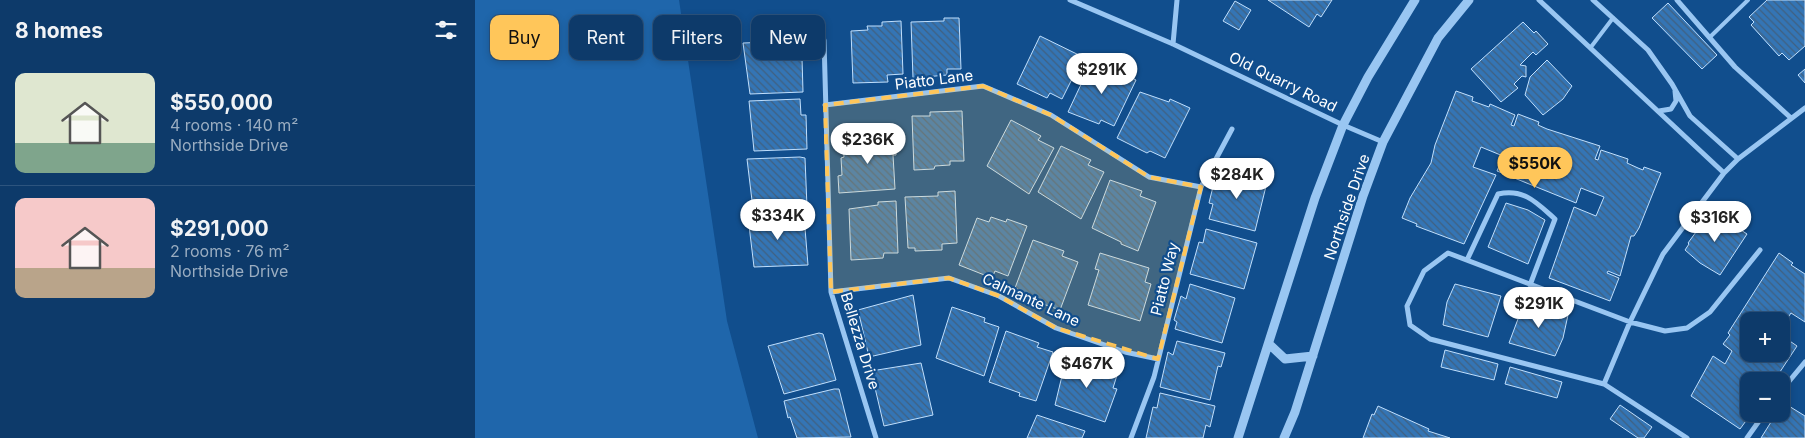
<!DOCTYPE html>
<meta charset="utf-8">
<style>
body{margin:0;font-family:Inter,sans-serif;background:#1b4572;color:#f1f3f6;height:100vh;display:flex;flex-direction:column;font-size:19px;white-space:nowrap}
*{box-sizing:border-box;margin:0}
p{font-size:16px;color:#9aadc1}
.icon{flex:none;width:28px;height:28px;fill:none;stroke:currentColor;stroke-width:2;stroke-linecap:round;stroke-linejoin:round}
.map{position:relative;flex:1;overflow:hidden}
.panel{display:flex;flex-direction:column;background:#0d3a6a;width:475px}
.panel>*{flex:none}
.top-card{position:absolute;left:15px;top:15px;width:475px;height:45px;display:flex;gap:10px}
.fabs{position:absolute;left:1265px;top:312px;display:grid;gap:10px}
.fabs a{display:grid;place-items:center;width:50px;height:50px;border-radius:10px;background:#0d3a6a;box-shadow:0 2px 8px #0003,0 0 0 1px #2d547e;font-size:25px}
.price{position:absolute;translate:-50% -42px;padding:0 11px;border-radius:18px;background:#fff;color:#222;font-size:16px;line-height:32px;filter:drop-shadow(0 1px 2px #0008)}
.price::after{content:'';position:absolute;left:50%;top:30px;width:15px;height:11px;margin-left:-8px;background:inherit;clip-path:polygon(0 0,100% 0,50% 100%)}
.price.selected{background:#ffc65a;color:#111}
ul{padding:0;list-style:none}
li{display:flex;align-items:center;gap:15px;height:125px;padding:0 15px}
li+li{border-top:1px solid #2d547e}
li span{display:grid;place-items:center;flex:none;width:140px;height:100px;border-radius:10px;color:#555}
li>.icon{margin-inline-start:auto}
span .icon{width:60px;height:60px;fill:#fffc;stroke-width:1}
li b{font-size:21px}
h2{display:flex;justify-content:space-between;align-items:center;height:60px;padding:0 15px;font-size:21px}
.chip{padding:0 18px;border-radius:10px;background:#0d3a6a;box-shadow:0 2px 8px #0003,0 0 0 1px #2d547e;font-size:18px;line-height:45px}
.chip.selected{background:#ffc65a;color:#111}
main{display:flex;flex:1;min-height:0}
.map>svg:first-child{display:block}
.green{fill:#1f66ab}
.building{fill:url(#building-back-hatch);stroke:#c0dffd}
.lines{fill:none;stroke-linecap:round;stroke-linejoin:round}
.service{stroke:#99c6f2;stroke-width:4}
.minor{stroke:#99c6f2;stroke-width:5}
.tertiary{stroke:#99c6f2;stroke-width:9}
.marked{fill:#ffc65a;fill-opacity:0.2;stroke:#ffc65a;stroke-width:4;stroke-dasharray:10 6;stroke-linejoin:round}
.labels{text-anchor:middle;stroke-width:4.5;stroke-linejoin:round;paint-order:stroke}
.street-label{font-size:15px;fill:#fff;stroke:#114e8d}
</style>
<main>
<section class="panel">
<h2>8 homes<svg class="icon" aria-label="filters" viewBox="0 0 24 24"><path d="M4 7h16M4 17h16"/><circle cx="9" cy="7" r="2"/><circle cx="15" cy="17" r="2"/></svg></h2>
<ul>
<li><span style="background:linear-gradient(#dfe7d0 70%,#7fa58c 0)"><svg class="icon" aria-label="home" viewBox="0 0 24 24"><path d="M3 11l9-7 9 7M6 9v11h12V9"/></svg></span><div><b>$550,000</b><p>4 rooms · 140 m²</p><p>Northside Drive</p></div></li>
<li><span style="background:linear-gradient(#f6c9c9 70%,#b9a48a 0)"><svg class="icon" aria-label="home" viewBox="0 0 24 24"><path d="M3 11l9-7 9 7M6 9v11h12V9"/></svg></span><div><b>$291,000</b><p>2 rooms · 76 m²</p><p>Northside Drive</p></div></li>
</ul>
</section>
<div class="map">
<svg width="1330" height="438" viewBox="0 0 1330 438">
<defs>
<pattern id="building-back-hatch" width="6" height="6" patternUnits="userSpaceOnUse" patternTransform="scale(1.25)"><rect width="6" height="6" fill="#3475b5"/><path d="M-1 5l2 2M0 0l6 6M5-1l2 2" fill="none" stroke="#406080"/></pattern>
</defs>
<rect width="100%" height="100%" fill="#114e8d"/>
<path class="green" d="M0 0H204L252 321 283 438H0Z"/>
<path class="building" d="M793 0H857L846 17 842 14 834 27Z
M1292 0H1330V46L1314 60 1307 53 1304 56 1276 25 1279 22 1274 17Z
M760 1 776 10 764 30 748 21Z
M1193 3 1242 55 1227 69 1177 18Z
M469 18H484L486 69H472V75L438 78 436 22 469 21Z
M426 21 428 74 412 75 413 82 378 83 376 31 393 30 392 26H407V22Z
M1048 22 1059 33 1061 31 1073 44 1061 55 1058 52 1045 65 1051 66V77L1047 76 1039 84 1043 88 1026 102 996 69Z
M565 36 608 57 587 99 575 93 572 98 542 84Z
M321 41 322 58H327L328 92 275 94 268 43Z
M1072 60 1097 86 1088 99 1068 115 1050 95 1055 77Z
M617 61 646 76 647 73 661 80 639 126 626 120 624 124 593 112Z
M1330 69V83L1323 75Z
M981 91 998 97 997 101 1014 107 1015 104 1040 115 1036 125 1039 126 1043 114 1064 122 1063 125 1072 129 1125 146 1120 159 1123 160 1126 150 1153 159 1152 163 1163 168 1168 170 1169 167 1186 173 1164 228 1159 236H1156L1145 276 1133 271 1132 273 1144 278 1135 301 1074 278 1099 207 1121 216 1129 197 1106 188 1101 203 1022 171 1028 156 1006 147 998 167 1021 175 989 244 941 226 942 224 927 218 935 198 956 163 960 145Z
M665 92 694 102 695 99 715 108 690 158 675 151 672 153 642 138Z
M325 99 326 115H331L332 149 279 151 274 101Z
M487 111 489 161H475V165L460 166 459 169 439 170 437 116H455V112Z
M536 120 566 136 563 140 579 148 554 194 512 166Z
M421 137V155H418L420 189 364 193 363 176 367 175 366 158 369 157 368 140Z
M586 146 616 160 613 165 629 172 606 219 563 192Z
M325 157 330 158 332 207 278 209 272 159Z
M742 170 792 182 780 231 734 219 738 204 734 203Z
M635 180 667 191 665 196 681 202 663 251 646 244V242L617 228Z
M480 191 482 243 467 244V250L440 251V248H433L430 197 463 196V192Z
M421 201 423 253H409L408 258 376 260 374 209 403 205V202Z
M1031 203 1053 210 1070 220 1053 264 1013 247Z
M1237 210 1262 230 1263 228 1272 234 1245 275 1225 263 1210 250 1214 244 1213 243Z
M325 215 329 216 333 265 279 267 273 217Z
M516 217 531 222 532 219 552 226 533 276 520 271 517 278 484 265 502 218 514 222Z
M731 229 782 243 769 289 715 274 724 242 728 243Z
M558 240 589 251 587 256 603 262 585 310 568 304 569 302 540 288Z
M625 253 674 268 670 282 676 284 665 321 613 305 624 270 620 269Z
M1304 253 1318 263 1316 265 1330 274V322L1316 313 1306 328V321H1274V354H1306V335L1322 346 1299 381H1274V414H1276L1265 429 1216 396 1238 356 1250 364 1257 351 1248 344 1255 335 1253 333Z
M715 284 760 298 747 343 700 329 702 322 699 320 706 296 711 299Z
M980 284 1026 296 1013 337 968 325 972 302Z
M438 295 446 345 394 357 383 310Z
M1046 302 1093 315 1088 338 1080 356 1034 343 1046 311 1043 310Z
M477 307 510 318 509 322 524 327 509 376 461 358Z
M531 331 564 343 562 347 578 352 561 401 544 396 545 393 514 382Z
M344 333 348 334 361 380 309 394 293 346Z
M702 341 750 353 746 367 743 366 735 400 685 387 693 352 698 355Z
M970 350 1023 364 1019 380 966 367Z
M592 355 643 372 638 388 642 389 630 422 580 405Z
M446 363 458 415 409 426 396 371Z
M1035 367 1087 382 1082 398 1030 384Z
M359 389H364L376 437 322 438 315 417 313 418 309 401Z
M685 393 740 406 735 427 731 425 728 438H671L678 407 682 408Z
M1309 403 1330 416V438H1286L1301 414H1306Z
M1145 405 1177 427 1169 438H1163L1135 419Z
M903 406 954 429 953 431 975 438H888L897 414 899 415Z
M562 415 610 431 607 438H552Z"/>
<g class="lines">
<path class="service" d="M1235 37 1273 0
M1116 47 1138 18"/>
<path class="minor" d="M595 0 698 44 868 125 908 142
M1064 0 1249 173
M1118 0 1173 50 1197 84 1215 116 1263 159
M1202 0 1260 67 1316 118
M349 40 356 292 401 438
M698 44 702 0
M350 105 508 86 576 115 674 177 726 187
M1184 111 1196 109 1201 101 1200 91
M992 260 1023 194C1049 188 1062 203 1080 219L1055 285
M356 292 474 278 524 296 581 328 650 352 683 359
M1129 384 1155 322 1188 254 1249 173 1263 159 1330 108
M1306 391 1330 362
M656 438 679 377 726 187 757 129
M1212 438 1129 384 955 339 935 325 932 306 949 271 973 253 1155 322 1190 331 1212 328 1235 312 1285 250
M1272 438 1289 414"/>
<path class="tertiary" d="M794 344 810 359 838 356
M763 438 840 198 868 125 893 77 940 0
M809 438 820 412 888 196 908 142 963 38 994 0"/>
</g>
<path class="marked" d="M508 86 576 115 674 177 726 187 683 359 581 328 524 296 474 278 356 292 350 105Z"/>
<g class="labels">
<g class="street-label">
<text transform="translate(459 80) rotate(-7)" y="5">Piatto Lane</text>
<text transform="translate(808 82) rotate(26)" y="5">Old Quarry Road</text>
<text transform="translate(872 207) rotate(-71)" y="5">Northside Drive</text>
<text transform="translate(690 279) rotate(-76)" y="5">Piatto Way</text>
<text transform="translate(556 300) rotate(25)" y="5">Calmante Lane</text>
<text transform="translate(385 341) rotate(73)" y="5">Bellezza Drive</text>
</g>
</g>
</svg>
<div class="fabs">
<a>+</a>
<a>−</a>
</div>
<b class="price" style="left:627px;top:95px">$291K</b>
<b class="price" style="left:393px;top:165px">$236K</b>
<b class="price selected" style="left:1060px;top:189px">$550K</b>
<b class="price" style="left:762px;top:200px">$284K</b>
<b class="price" style="left:303px;top:241px">$334K</b>
<b class="price" style="left:1240px;top:243px">$316K</b>
<b class="price" style="left:1064px;top:329px">$291K</b>
<b class="price" style="left:612px;top:389px">$467K</b>
<div class="top-card">
<a class="chip selected">Buy</a>
<a class="chip">Rent</a>
<a class="chip">Filters</a>
<a class="chip">New</a>
</div>
</div>
</main>
